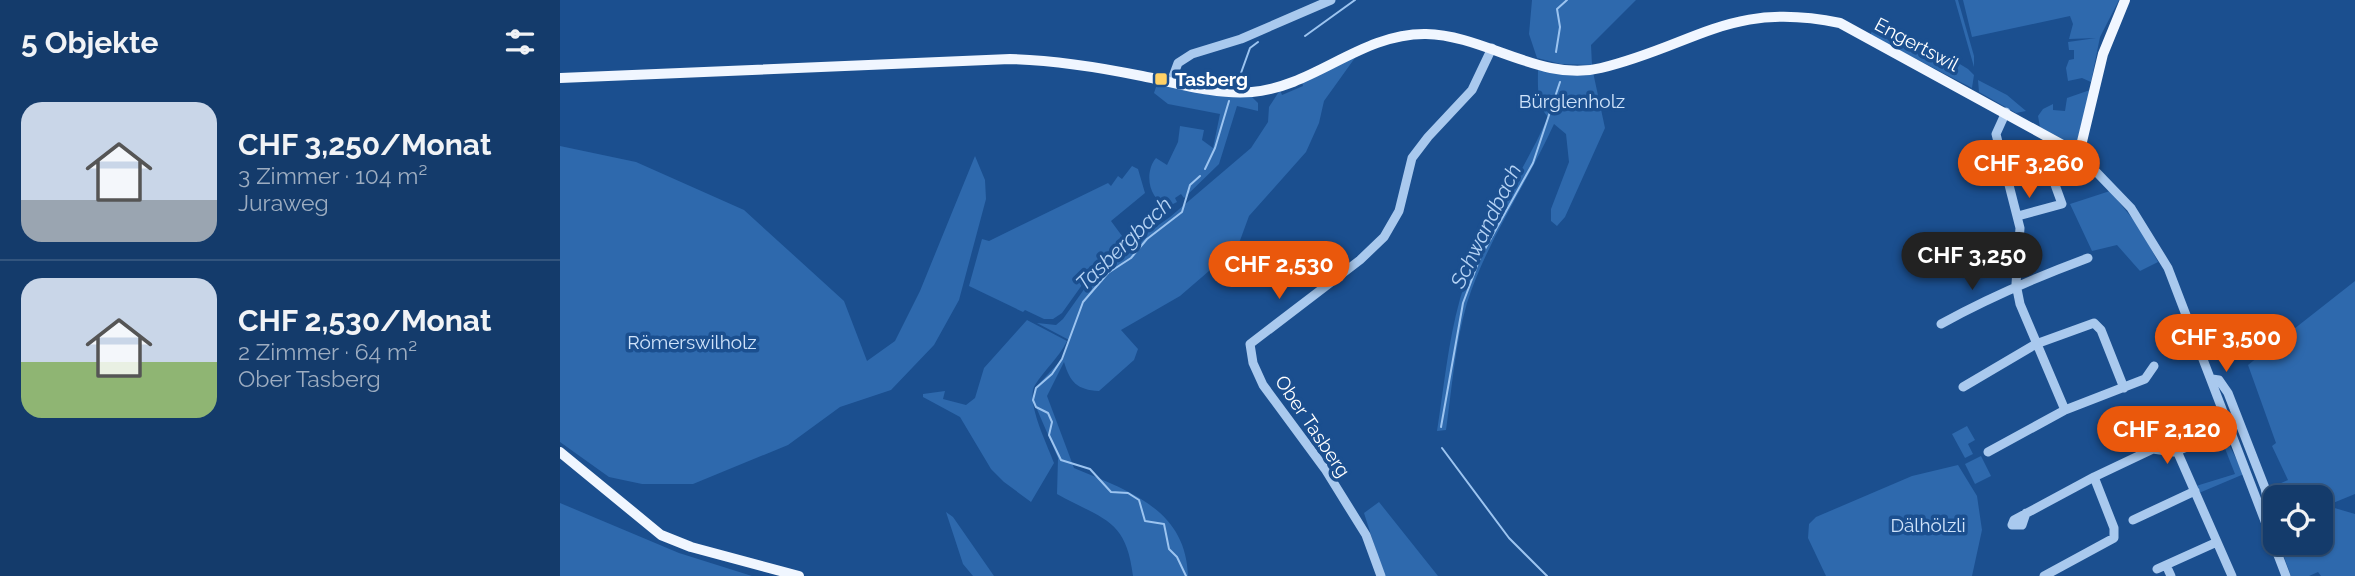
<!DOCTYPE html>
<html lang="de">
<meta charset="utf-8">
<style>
body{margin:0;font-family:Raleway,sans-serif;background:#1d4271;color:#f1f3f6;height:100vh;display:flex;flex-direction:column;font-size:26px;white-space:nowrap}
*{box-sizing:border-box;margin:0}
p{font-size:23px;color:#9dadc1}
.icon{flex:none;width:38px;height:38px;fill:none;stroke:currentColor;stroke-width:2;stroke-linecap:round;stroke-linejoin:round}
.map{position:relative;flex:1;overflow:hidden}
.drawer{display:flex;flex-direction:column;background:#143b6b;width:560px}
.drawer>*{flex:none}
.buttons{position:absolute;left:1703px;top:485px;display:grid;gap:14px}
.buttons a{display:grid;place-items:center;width:70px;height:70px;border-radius:14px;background:#143b6b;box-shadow:0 2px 5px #0004,0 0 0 2px #33557e;font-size:35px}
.price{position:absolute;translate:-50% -60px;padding:0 16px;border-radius:24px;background:#ea580c;color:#fff;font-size:23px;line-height:46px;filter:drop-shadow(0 2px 4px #0008)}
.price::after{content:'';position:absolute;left:50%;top:42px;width:21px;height:16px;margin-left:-10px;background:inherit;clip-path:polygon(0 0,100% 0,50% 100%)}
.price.active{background:#222;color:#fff}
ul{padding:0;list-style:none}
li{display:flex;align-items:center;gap:21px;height:175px;padding:0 21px}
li+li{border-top:2px solid #33557e}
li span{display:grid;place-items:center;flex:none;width:196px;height:140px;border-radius:21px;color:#555}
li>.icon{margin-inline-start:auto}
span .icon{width:84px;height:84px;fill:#fffc;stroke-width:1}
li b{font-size:30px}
h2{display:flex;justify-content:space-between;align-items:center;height:84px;padding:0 21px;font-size:30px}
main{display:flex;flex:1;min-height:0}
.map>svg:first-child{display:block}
.green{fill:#2e69ad}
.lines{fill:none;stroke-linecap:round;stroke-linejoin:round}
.stream{stroke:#9cc4f0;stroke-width:2}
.minor{stroke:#a9c9ee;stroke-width:9}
.major{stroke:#f0f6ff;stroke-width:10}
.poi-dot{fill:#ffd166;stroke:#1b4f8f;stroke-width:2.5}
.labels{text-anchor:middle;stroke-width:7;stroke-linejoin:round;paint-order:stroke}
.street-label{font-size:19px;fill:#fff;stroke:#1b4f8f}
.poi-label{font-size:19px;font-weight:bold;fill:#fff;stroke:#1b4f8f;text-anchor:start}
.park-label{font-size:19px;fill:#cfe3fa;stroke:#1b4f8f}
.water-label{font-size:21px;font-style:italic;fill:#b5d3f5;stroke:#1b4f8f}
</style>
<main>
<section class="drawer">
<h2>5 Objekte<svg class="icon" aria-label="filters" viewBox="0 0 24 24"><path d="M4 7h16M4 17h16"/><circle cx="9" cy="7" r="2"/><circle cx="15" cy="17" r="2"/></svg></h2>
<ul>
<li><span style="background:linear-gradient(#c9d6e8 70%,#9aa5b1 0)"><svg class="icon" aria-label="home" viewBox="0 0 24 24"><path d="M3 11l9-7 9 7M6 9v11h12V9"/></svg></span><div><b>CHF 3,250/Monat</b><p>3 Zimmer · 104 m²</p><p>Juraweg</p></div></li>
<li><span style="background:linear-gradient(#c9d6e8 60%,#8fb573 0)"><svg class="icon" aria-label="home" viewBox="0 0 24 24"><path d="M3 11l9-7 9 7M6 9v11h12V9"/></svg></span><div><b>CHF 2,530/Monat</b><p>2 Zimmer · 64 m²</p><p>Ober Tasberg</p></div></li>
</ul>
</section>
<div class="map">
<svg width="1795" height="576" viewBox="0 0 1795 576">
<rect width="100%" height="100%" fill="#1b4f8f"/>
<path class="green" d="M972 0H1076L1031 45 1032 65 1001 64 977 58 969 34Z
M1395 0H1398L1414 56V67Z
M1403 0H1559L1540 37 1531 82 1522 78 1508 81 1506 68 1509 60 1514 59V50H1509L1508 42 1536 38 1509 39 1513 24 1510 16 1412 37Z
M1321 28 1362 41 1408 69 1414 75 1412 88 1310 35 1313 29Z
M797 55 764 101 759 123 746 152 689 216 678 246 620 296 561 330 578 349 574 360 539 391C517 390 510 382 504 362L487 396 514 468C569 491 626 509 628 576H573C566 518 543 520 497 494L498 458 473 400 475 388 503 358 509 340 477 323 496 325 503 319 525 288 556 255 610 217 691 148 708 122 709 107 720 90 722 95 743 86 742 81Z
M978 67 1033 72 1045 128 1005 217 997 226 991 221V209L1009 162 1006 134 994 124C967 184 927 240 907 303 895 344 892 388 886 430L877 431C884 387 888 342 900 299 919 235 961 178 988 117 976 104 978 84 978 67Z
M1418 80 1447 95 1466 111 1456 113 1419 92Z
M597 84 667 97H692L698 103V111L677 106 659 164 624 198 621 194 615 198 617 202 609 206C588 201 584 172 596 158L607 165 618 142 620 126 644 130 642 140 653 148 660 114 608 104 594 93Z
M1530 90 1517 142H1508L1480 127 1478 116 1483 109 1493 104V110L1505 111 1507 98Z
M0 146 76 162 184 210 284 301 307 361 335 341 360 291 415 156 425 180 426 199 399 300 374 345 331 390 280 407 228 445 133 484H82L49 477 0 442Z
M572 166 578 169 585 193 551 221 565 240 527 278 502 313 493 319H484L465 310 463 312 409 286 422 239 429 241 548 183 551 186 558 176 562 179Z
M1550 191 1580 228 1598 262 1580 271 1557 245 1532 251 1510 204Z
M1795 281V494L1773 503 1760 497 1712 487 1728 480 1712 446 1716 443 1688 365Z
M467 320 507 341C498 359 485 369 475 385 465 401 488 446 494 463L471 502 444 482 431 469 400 417 363 397V394L385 391 383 399 406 405 415 398 424 368Z
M1407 426 1415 440 1408 444 1413 454 1405 458 1392 434Z
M1665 437 1684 474 1639 493 1636 486 1675 474 1662 441 1657 443 1656 438Z
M1421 456 1431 476 1415 484 1405 464Z
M1398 465 1417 496 1422 530 1412 576H1266L1248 538 1249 524 1256 517 1352 476Z
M819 502 878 576H824L804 513Z
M0 503 119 553 192 576H0Z
M1761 504 1795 514V576H1761L1758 572 1749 576H1731L1719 543 1760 542Z
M386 512 393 517 434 576H413L403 564Z"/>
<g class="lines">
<path class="stream" d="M745 36 795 0
M996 52 1000 27 997 9 1007 0
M677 84 690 48 698 42
M645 169 655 148 669 101
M881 427 903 303 920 258 973 163 1000 82
M882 448 949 538 987 576
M626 576 617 557 609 549 604 524 585 521 579 500 568 493 551 492 530 469 501 460 489 435 492 422 488 413 476 407 473 400 476 388 492 374 502 359 523 302 548 273 571 258 587 239 622 212 630 185 640 176"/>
<path class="minor" d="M611 82 618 63 632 54 681 39 771 0
M1446 112 1436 134 1460 228 1456 284 1460 304 1505 410
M1519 154 1571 208 1608 268 1726 576
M1458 216 1502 204 1489 168 1463 151
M1381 324C1428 298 1477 277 1528 258
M1652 379 1659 380 1668 393 1705 488 1713 530
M1403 387 1476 344 1534 323 1541 330 1564 388
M1617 451 1672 576
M1428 452 1505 410 1585 379 1594 366
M1573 520 1635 491
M1452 525 1454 520 1534 477 1593 449 1614 452 1671 430
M1452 525H1462L1466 513
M1606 565 1611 576
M1597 569 1657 542
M821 576 806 535 765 469 703 385 693 363 690 344 800 260 824 237 839 211 852 158 868 137 912 90 932 48
M1484 576 1554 538V528L1534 477"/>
<path class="major" d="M0 78 450 59C495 60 538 67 582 76 617 83 655 95 692 92 754 87 801 33 866 34 925 35 982 83 1041 68 1136 45 1171 0 1280 23L1519 154 1543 54 1565 0
M0 452 101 535 131 547 239 576"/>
</g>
<rect class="poi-dot" x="594" y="72" width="14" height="14" rx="3.5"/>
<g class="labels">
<g class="street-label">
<text transform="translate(1357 44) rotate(28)" y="7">Engertswil</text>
<text transform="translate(753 426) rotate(56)" y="7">Ober Tasberg</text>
</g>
<g class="poi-label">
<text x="615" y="86">Tasberg</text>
</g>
<g class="park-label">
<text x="1012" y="108">Bürglenholz</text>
<text x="132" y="349">Römerswilholz</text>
<text x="1368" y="532">Dälhölzli</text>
</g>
<g class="water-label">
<text transform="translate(926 226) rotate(-64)" y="7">Schwandbach</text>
<text transform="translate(564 244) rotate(-44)" y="7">Tasbergbach</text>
</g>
</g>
</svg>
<div class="buttons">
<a><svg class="icon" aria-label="locate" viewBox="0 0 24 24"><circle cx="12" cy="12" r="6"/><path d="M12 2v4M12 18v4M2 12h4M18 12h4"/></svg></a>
</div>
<b class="price" style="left:1469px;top:200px">CHF 3,260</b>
<b class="price active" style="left:1412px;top:292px">CHF 3,250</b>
<b class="price" style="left:719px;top:301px">CHF 2,530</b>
<b class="price" style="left:1666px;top:374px">CHF 3,500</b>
<b class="price" style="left:1607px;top:466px">CHF 2,120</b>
</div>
</main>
